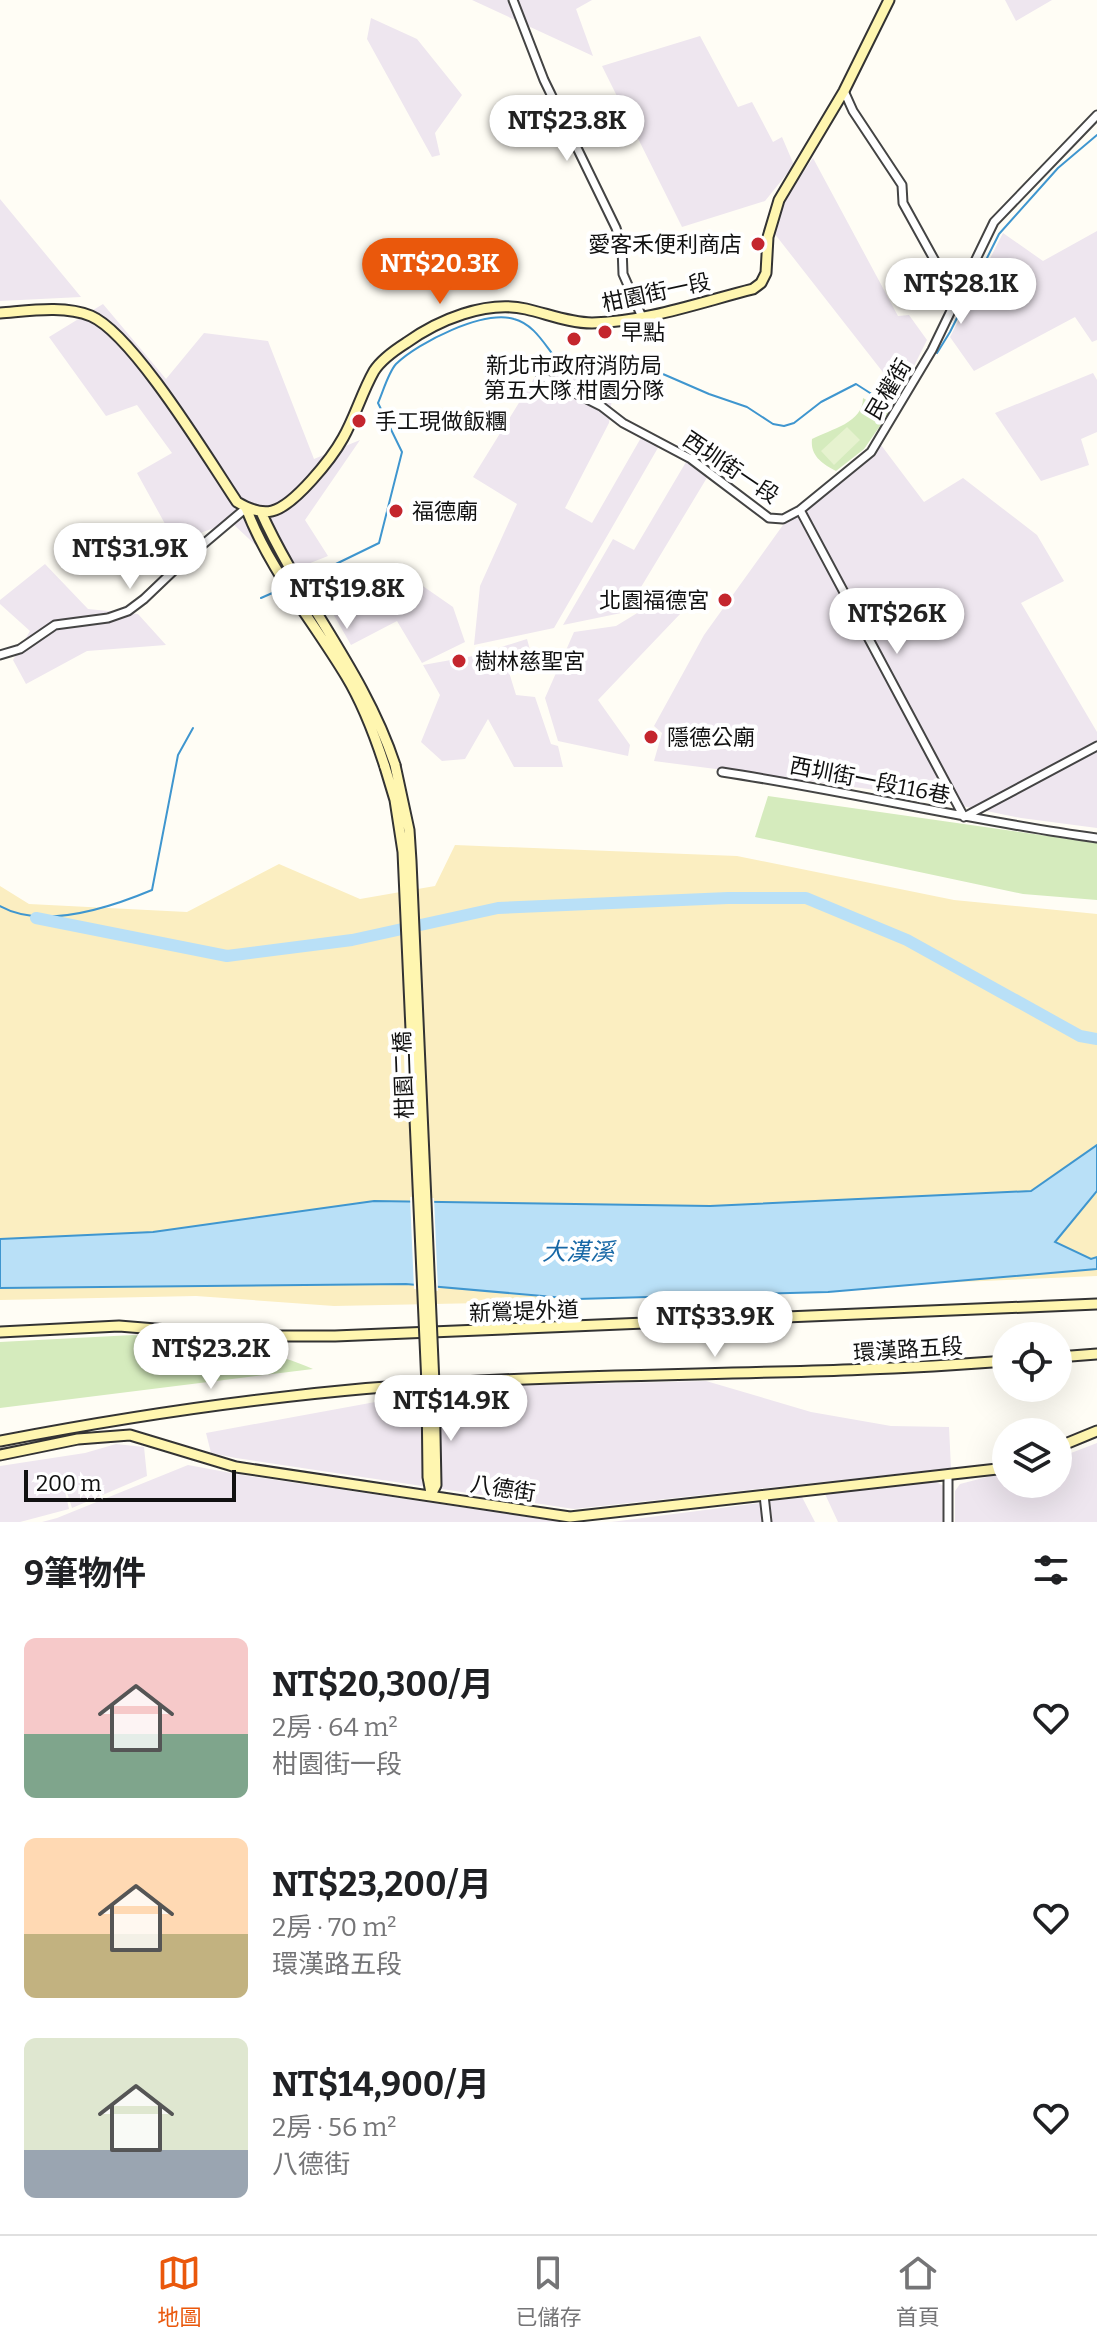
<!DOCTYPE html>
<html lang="zh-TW">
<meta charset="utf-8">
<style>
body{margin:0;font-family:Bitter,"Noto Sans TC",serif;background:#f6f6f6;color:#202124;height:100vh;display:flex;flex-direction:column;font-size:30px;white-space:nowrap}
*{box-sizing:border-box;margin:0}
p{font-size:26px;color:#757577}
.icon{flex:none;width:44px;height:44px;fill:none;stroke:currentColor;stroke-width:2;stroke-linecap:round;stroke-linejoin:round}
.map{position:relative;height:1522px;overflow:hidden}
.side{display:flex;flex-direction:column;background:#fff;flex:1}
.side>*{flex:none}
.tools{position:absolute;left:992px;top:1322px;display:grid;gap:16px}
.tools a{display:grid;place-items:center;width:80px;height:80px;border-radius:50%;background:#fff;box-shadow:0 8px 32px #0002;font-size:40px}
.scale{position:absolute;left:24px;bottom:20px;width:212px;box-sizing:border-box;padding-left:8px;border:4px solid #111;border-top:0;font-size:22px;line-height:28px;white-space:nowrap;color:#111;-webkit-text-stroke:6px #fff;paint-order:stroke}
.price{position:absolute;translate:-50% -68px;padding:0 18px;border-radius:28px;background:#fff;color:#222;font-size:26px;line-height:52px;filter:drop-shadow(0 2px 4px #0008)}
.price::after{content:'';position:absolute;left:50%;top:48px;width:24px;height:18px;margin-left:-12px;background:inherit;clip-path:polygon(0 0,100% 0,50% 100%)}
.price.active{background:#ea580c;color:#fff}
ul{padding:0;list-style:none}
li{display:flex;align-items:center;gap:24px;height:200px;padding:0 24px}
li span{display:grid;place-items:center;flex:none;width:224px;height:160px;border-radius:12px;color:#555}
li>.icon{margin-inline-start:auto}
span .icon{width:96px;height:96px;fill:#fffc;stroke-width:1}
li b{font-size:34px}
h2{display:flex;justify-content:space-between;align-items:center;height:96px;padding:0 24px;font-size:34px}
.dock{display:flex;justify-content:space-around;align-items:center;height:112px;border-top:2px solid #e0e0e0;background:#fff;font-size:22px;color:#757577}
.dock a{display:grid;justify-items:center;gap:4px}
.dock .active{color:#ea580c}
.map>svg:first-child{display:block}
.industrial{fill:#eee6ef}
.green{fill:#d5ebbd}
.sand{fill:#fbeec1}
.pitch{fill:#e6f2cf}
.water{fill:#b9e0f7;stroke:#3f96cf;stroke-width:2}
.pier{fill:#fffdf5}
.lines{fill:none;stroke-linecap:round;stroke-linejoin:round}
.stream{stroke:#3f96cf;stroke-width:2}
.river{stroke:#b9e0f7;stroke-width:12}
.street-casing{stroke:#444;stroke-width:11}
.secondary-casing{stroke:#333;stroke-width:13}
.street{stroke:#fff;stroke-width:7}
.secondary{stroke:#fff6b0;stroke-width:9}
.secondary-bridge-casing{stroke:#333;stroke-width:13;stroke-linecap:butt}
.secondary-bridge{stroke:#fff6b0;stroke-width:9}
.poi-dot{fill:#c4262e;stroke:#fff;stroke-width:3}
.labels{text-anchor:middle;stroke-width:8;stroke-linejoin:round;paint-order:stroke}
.poi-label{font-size:22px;fill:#111;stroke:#fff;text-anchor:start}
.street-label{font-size:22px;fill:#111;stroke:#fff}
.water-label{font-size:24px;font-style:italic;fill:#1768a6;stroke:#fff}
</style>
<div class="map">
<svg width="1097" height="1522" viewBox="0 0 1097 1522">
<rect width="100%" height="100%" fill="#fffdf5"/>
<path class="industrial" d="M472 0H592L576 9 593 56Z
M1005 0H1052L1016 21Z
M371 18 417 39 462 95 435 133 440 155 432 157 367 39Z
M700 36 738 107 752 102 773 142 782 137 794 165 765 201 682 227 602 66Z
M813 158 898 316 909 315 927 340 900 394 774 233 784 200Z
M0 199 81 297 0 301Z
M1097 231V340L1092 342 1075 317 974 371 950 337 1003 233 1043 261Z
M103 304 166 379 204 333 268 341 314 459 360 440 305 520 328 556 285 573 231 522 175 542 137 473 172 453 137 405 106 416 49 337Z
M546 359 616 365 609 423 565 508 592 523 642 436 659 446 554 628 474 645 480 586 517 504 473 477Z
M1093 373 1097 380V432L1081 439 1089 465 1041 481 995 413Z
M881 445 924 502 963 478 1037 535 1064 581 1021 603 1097 732V828L1021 818 899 793 654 761 662 733 654 726 704 635 783 525 807 508Z
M686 462 708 476 626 612 563 625 613 539 634 550Z
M45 564 88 609 138 614 166 645 87 651 26 684 13 660 30 631 0 604V600Z
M322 577 379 578 417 582 453 607 465 642 422 663 397 621 351 645 316 584Z
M652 604 675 606 681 613 598 700 630 745 628 756 558 741 545 698 574 632 616 626Z
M527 639 532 657 508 669 516 695 535 697 551 744 558 746 563 767H514L488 719 465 759 442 761 421 742 440 695 423 665 473 656Z
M706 1381 811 1412 891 1426 949 1427 951 1468 574 1509 236 1458 211 1453 206 1433 457 1387Z
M1097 1443V1522H955V1491L960 1484 1006 1472V1484H1058V1458Z
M116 1444 144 1447 147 1476 72 1508 61 1474 69 1509 20 1522H0V1466L85 1453Z
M188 1465 242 1475 562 1522H42L57 1518Z
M936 1482 944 1486 943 1522H838L825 1494Z
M802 1497 815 1522H772L770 1501Z
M760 1503 762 1522H611Z"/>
<path class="green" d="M863 398 889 413 864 449 836 471C823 464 810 456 812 439 831 429 863 423 863 398Z
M768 796 1097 843V900L1023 894 755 837Z
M133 1335C193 1341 258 1344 313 1369L0 1408V1342Z"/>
<path class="sand" d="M455 845 737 856 954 900 1097 914V1276L483 1303 334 1306 196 1296 0 1300V886L29 904 187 912 279 864 360 899 435 886Z"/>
<path class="pitch" d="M847 427 860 440 834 465 821 451Z"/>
<path class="water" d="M1097 1145V1191L1055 1242 1091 1259 1097 1257V1269L828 1292 577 1299 406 1284 0 1288V1239L153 1232 374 1201 710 1206 1031 1191Z"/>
<path class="pier" d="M410 1197 434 1198 438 1291 414 1289Z"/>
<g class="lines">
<path class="stream" d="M937 353 950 332 999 234 1058 168 1097 135
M303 580 379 543 402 452 378 403C383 392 388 373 396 364 419 342 483 310 514 319 533 324 543 342 554 356L588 357 656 371 709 394 747 407 773 424 784 426 794 423 821 402 856 384 881 400 891 395 899 396
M261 598 286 587
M0 906C43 930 109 908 152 890L178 755 193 728"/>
<path class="river" d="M36 918 227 956 352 940 498 908 728 898H806L907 940 1080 1036 1097 1039"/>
<defs>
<path id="street" d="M513 0 544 80 616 228 622 247 623 274 642 317
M844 91 853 111 902 185 903 203 956 299
M541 376 601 406 623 423 691 459 769 518 783 519 800 510 871 452 932 350 994 222 1097 115
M800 510 964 817
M0 655 20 649 55 625 108 618 128 611 144 599 188 557 246 508
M722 772C848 791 971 821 1097 838
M964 817 1097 746
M764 1495 767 1522
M948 1522V1475"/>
<path id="secondary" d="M0 313C28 311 64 305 91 316 133 334 209 460 237 502 247 508 260 514 272 511 294 506 332 458 343 438 355 417 362 392 374 371 381 360 395 350 406 343 438 320 486 300 526 309 548 314 570 323 592 323 646 322 701 302 753 289L761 283 766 273 768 237 779 200 844 91 889 0
M246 508C269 569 313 621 346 676 363 704 375 736 385 767
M261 512C300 599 365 673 395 765
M0 1332 119 1326 241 1336H335L1097 1304
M1058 1357 1097 1354
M427 1385 428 1477 431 1493
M0 1441C156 1411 321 1388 480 1381 655 1372 831 1375 1006 1361
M1058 1447 1097 1431
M0 1455 78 1439 130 1435 236 1467 570 1517 1006 1468
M431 1495 436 1485 434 1384"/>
</defs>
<use href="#street" class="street-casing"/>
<use href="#secondary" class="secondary-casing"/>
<use href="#street" class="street"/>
<use href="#secondary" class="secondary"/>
<defs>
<path id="secondary-bridge" d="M395 765 409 830 411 861 434 1384
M385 767 395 800 403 852 427 1385"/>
</defs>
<use href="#secondary-bridge" class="secondary-bridge-casing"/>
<use href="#secondary-bridge" class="secondary-bridge"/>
</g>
<g class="poi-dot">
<circle cx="758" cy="244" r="8"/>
<circle cx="605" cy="332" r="8"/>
<circle cx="574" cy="339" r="8"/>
<circle cx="359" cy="421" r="8"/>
<circle cx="396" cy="511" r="8"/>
<circle cx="725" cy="600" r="8"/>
<circle cx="459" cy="661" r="8"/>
<circle cx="651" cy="737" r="8"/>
</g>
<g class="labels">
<g class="poi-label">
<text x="742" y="252" text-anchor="end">愛客禾便利商店</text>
<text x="621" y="340">早點</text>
<text x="574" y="373" text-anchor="middle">新北市政府消防局<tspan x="574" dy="25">第五大隊 柑園分隊</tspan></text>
<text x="375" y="429">手工現做飯糰</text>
<text x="412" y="519">福德廟</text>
<text x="709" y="608" text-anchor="end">北園福德宮</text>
<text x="475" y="669">樹林慈聖宮</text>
<text x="667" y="745">隱德公廟</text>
</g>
<g class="street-label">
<text transform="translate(656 292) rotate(-12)" y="8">柑園街一段</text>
<text transform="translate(888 389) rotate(-59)" y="8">民權街</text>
<text transform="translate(731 467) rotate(34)" y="8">西圳街一段</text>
<text transform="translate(870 780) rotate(11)" y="8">西圳街一段116巷</text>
<text transform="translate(403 1075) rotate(-92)" y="8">柑園二橋</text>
<text transform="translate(524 1311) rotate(-2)" y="8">新鶯堤外道</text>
<text transform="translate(908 1349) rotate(-4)" y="8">環漢路五段</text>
<text transform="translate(503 1488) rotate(9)" y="8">八德街</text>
</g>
<g class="water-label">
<text x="578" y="1260">大漢溪</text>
</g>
</g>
</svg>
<div class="tools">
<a><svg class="icon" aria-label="locate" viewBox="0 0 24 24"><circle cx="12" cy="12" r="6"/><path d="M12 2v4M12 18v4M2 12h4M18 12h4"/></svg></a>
<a><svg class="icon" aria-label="layers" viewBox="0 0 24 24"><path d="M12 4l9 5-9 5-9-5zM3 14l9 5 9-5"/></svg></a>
</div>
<div class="scale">200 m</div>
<b class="price" style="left:567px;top:163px">NT$23.8K</b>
<b class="price active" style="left:440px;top:306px">NT$20.3K</b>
<b class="price" style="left:961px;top:326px">NT$28.1K</b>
<b class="price" style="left:130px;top:591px">NT$31.9K</b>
<b class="price" style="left:347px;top:631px">NT$19.8K</b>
<b class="price" style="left:897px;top:656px">NT$26K</b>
<b class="price" style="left:715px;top:1359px">NT$33.9K</b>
<b class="price" style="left:211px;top:1391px">NT$23.2K</b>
<b class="price" style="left:451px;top:1443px">NT$14.9K</b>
</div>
<section class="side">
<h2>9筆物件<svg class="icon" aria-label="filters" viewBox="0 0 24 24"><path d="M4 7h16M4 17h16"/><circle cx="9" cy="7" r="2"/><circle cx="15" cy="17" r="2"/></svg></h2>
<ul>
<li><span style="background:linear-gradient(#f6c9c9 60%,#7fa58c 0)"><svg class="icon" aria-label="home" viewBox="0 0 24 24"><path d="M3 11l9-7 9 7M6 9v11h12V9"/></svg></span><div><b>NT$20,300/月</b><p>2房 · 64 m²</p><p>柑園街一段</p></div><svg class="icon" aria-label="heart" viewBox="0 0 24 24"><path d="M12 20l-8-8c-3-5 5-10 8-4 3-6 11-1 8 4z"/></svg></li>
<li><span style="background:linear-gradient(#ffd9b3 60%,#c2b280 0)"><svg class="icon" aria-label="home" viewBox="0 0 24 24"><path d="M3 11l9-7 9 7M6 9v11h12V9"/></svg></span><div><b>NT$23,200/月</b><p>2房 · 70 m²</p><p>環漢路五段</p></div><svg class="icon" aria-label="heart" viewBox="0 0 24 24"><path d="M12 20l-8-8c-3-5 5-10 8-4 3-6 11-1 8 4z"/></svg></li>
<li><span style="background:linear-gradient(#dfe7d0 70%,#9aa5b1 0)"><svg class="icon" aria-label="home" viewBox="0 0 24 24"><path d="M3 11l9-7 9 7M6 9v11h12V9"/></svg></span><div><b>NT$14,900/月</b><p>2房 · 56 m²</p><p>八德街</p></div><svg class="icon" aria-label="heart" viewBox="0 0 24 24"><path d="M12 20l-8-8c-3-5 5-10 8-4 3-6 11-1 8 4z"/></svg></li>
</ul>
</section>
<nav class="dock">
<a class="active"><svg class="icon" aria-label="map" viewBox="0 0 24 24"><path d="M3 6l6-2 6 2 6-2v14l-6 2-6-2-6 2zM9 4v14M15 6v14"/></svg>地圖</a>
<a><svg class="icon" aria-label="saved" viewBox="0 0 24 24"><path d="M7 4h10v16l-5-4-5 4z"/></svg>已儲存</a>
<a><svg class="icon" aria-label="home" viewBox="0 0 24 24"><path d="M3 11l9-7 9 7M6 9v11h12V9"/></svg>首頁</a>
</nav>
